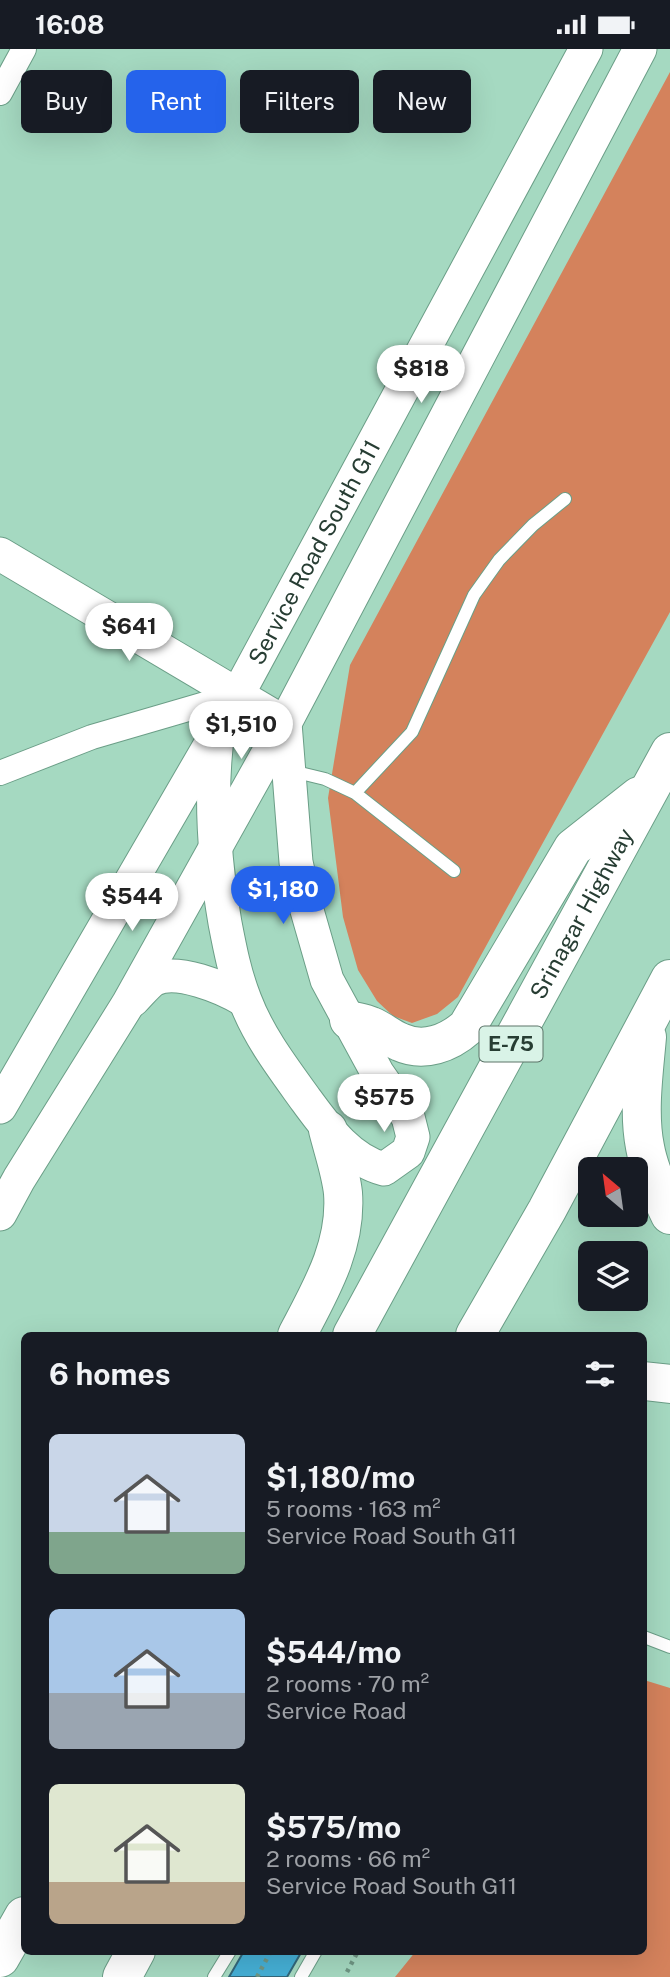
<!DOCTYPE html>
<meta charset="utf-8">
<style>
body{margin:0;font-family:"Public Sans",sans-serif;background:#242831;color:#f1f3f6;height:100vh;display:flex;flex-direction:column;font-size:26px;white-space:nowrap}
*{box-sizing:border-box;margin:0}
p{font-size:23px;color:#9ea1a6}
.icon{flex:none;width:38px;height:38px;fill:none;stroke:currentColor;stroke-width:2;stroke-linecap:round;stroke-linejoin:round}
.map{position:relative;flex:1;overflow:hidden}
.drawer{position:absolute;left:21px;top:1283px;width:626px;height:623px;display:flex;flex-direction:column;background:#171b24;border-radius:10px;box-shadow:0 7px 28px #0002}
.drawer>*{flex:none}
.top-card{position:absolute;left:21px;top:21px;width:628px;height:63px;display:flex;gap:14px}
.needle{width:46px;rotate:331deg}
.tools{position:absolute;left:578px;top:1108px;display:grid;gap:14px}
.tools a{display:grid;place-items:center;width:70px;height:70px;border-radius:10px;background:#171b24;box-shadow:0 7px 28px #0002;font-size:35px}
.price{position:absolute;translate:-50% -60px;padding:0 16px;border-radius:24px;background:#fff;color:#222;font-size:23px;line-height:46px;filter:drop-shadow(0 2px 4px #0008)}
.price::after{content:'';position:absolute;left:50%;top:42px;width:21px;height:16px;margin-left:-10px;background:inherit;clip-path:polygon(0 0,100% 0,50% 100%)}
.price.selected{background:#2563eb;color:#fff}
ul{padding:0;list-style:none}
li{display:flex;align-items:center;gap:21px;height:175px;padding:0 28px}
li span{display:grid;place-items:center;flex:none;width:196px;height:140px;border-radius:10px;color:#555}
li>.icon{margin-inline-start:auto}
span .icon{width:84px;height:84px;fill:#fffc;stroke-width:1}
li b{font-size:30px}
h2{display:flex;justify-content:space-between;align-items:center;height:84px;padding:0 28px;font-size:30px}
.pill{padding:0 24px;border-radius:10px;background:#171b24;box-shadow:0 7px 28px #0002;font-size:24px;line-height:63px}
.pill.selected{background:#2563eb;color:#fff}
.status{display:flex;justify-content:space-between;align-items:center;height:49px;padding:0 35px;background:#171b24;direction:ltr}
.status svg{height:19px;fill:currentColor}
.map>svg:first-child{display:block}
.green{fill:#d4825c}
.building{fill:#45afd5;stroke:#33677a;stroke-width:2}
.lines{fill:none;stroke-linecap:round;stroke-linejoin:round}
.lane-casing{stroke:#6b9e87;stroke-width:14}
.street-casing{stroke:#6b9e87;stroke-width:26}
.secondary-casing{stroke:#6b9e87;stroke-width:35}
.highway-casing{stroke:#6b9e87;stroke-width:40}
.path{stroke:#6f9684;stroke-width:4.5;stroke-dasharray:3.5 5;stroke-linecap:butt}
.lane{stroke:#fff;stroke-width:12}
.street{stroke:#fff;stroke-width:24}
.secondary{stroke:#fff;stroke-width:33}
.highway{stroke:#fff;stroke-width:38}
.labels{text-anchor:middle;stroke-width:7;stroke-linejoin:round;paint-order:stroke}
.shield{fill:#d9f3e7;stroke:#5c7469;stroke-width:2}
.shield-label{font-size:21px;font-weight:bold;fill:#273d33}
.street-label{font-size:23px;fill:#273d33;stroke:#d9f3e7}
</style>
<div class="status"><b>16:08</b><svg viewBox="0 0 49 12"><path d="M0 12V9h3v3zM5 12V6h3v6zM10 12V3h3v9zM15 12V0h3v12zM26 1h20v11H26zM47 4h2v5h-2z"/></svg></div>
<div class="map">
<svg width="670" height="1928" viewBox="0 0 670 1928">
<rect width="100%" height="100%" fill="#a5d9c1"/>
<path class="green" d="M670 23V563L458 948 437 965 412 974 393 967 377 952 358 921 343 868 328 749 350 616Z
M644 1631 670 1639V1928H395L416 1902H644Z"/>
<path class="building" d="M244 1902H302L287 1928H229Z"/>
<g class="lines">
<defs>
<path id="lane" d="M292 722 325 730 355 744 454 822
M355 744 412 683 474 546 499 511 533 476 565 450
M644 1588 670 1598
M214 1928 230 1902
M301 1928 316 1902"/>
<path id="street" d="M0 44 24 0
M0 724 92 688 236 646"/>
<g id="secondary">
<path d="M0 505 285 674"/>
<path id="s1" d="M285 674 296 813 306 858 327 931 378 1025 408 1068 413 1088 408 1103 384 1120C349 1111 326 1078 306 1051 283 1019 259 988 245 951 235 926 230 900 225 874 214 810 209 747 218 682L586 0"/>
<path d="M133 951C139 945 146 936 153 931 176 918 224 939 244 951"/>
<path d="M0 1058 213 691"/>
<path d="M0 1165 19 1130 128 955 285 674 640 0"/>
</g>
<g id="highway">
<path d="M349 971C356 973 364 974 371 977 381 981 390 989 400 993 424 1004 449 994 467 978L573 799 639 747"/>
<path d="M647 988C644 1023 638 1063 645 1098 649 1121 660 1145 670 1166"/>
<path d="M297 1286C320 1242 347 1197 343 1144 341 1124 333 1101 328 1081"/>
<path id="s2" d="M352 1286 670 703"/>
<path d="M475 1286 547 1161 670 930"/>
<path d="M644 1332 670 1335"/>
<path d="M0 1909 24 1867"/>
<path d="M122 1928 136 1902"/>
</g>
</defs>
<use href="#lane" class="lane-casing"/>
<use href="#street" class="street-casing"/>
<use href="#secondary" class="secondary-casing"/>
<use href="#highway" class="highway-casing"/>
<path class="path" d="M347 1923 358 1902
M257 1928 271 1902"/>
<use href="#lane" class="lane"/>
<use href="#street" class="street"/>
<use href="#secondary" class="secondary"/>
<use href="#highway" class="highway"/>
</g>
<g class="labels">
<rect class="shield" x="479.5" y="977.5" width="63" height="35" rx="5"/>
<g class="shield-label">
<text x="511" y="1002">E-75</text>
</g>
<g class="street-label">
<text dy="8" stroke="none"><textPath href="#s1" startOffset="1186">Service Road South G11</textPath></text>
<text dy="8" stroke="none"><textPath href="#s2" startOffset="480">Srinagar Highway</textPath></text>
</g>
</g>
</svg>
<div class="tools">
<a><svg class="needle" viewBox="-14 -14 28 28"><path d="M0-13l5 13h-10z" fill="#e53935"/><path d="M0 13l5-13h-10z" fill="#9ea1a6"/></svg></a>
<a><svg class="icon" aria-label="layers" viewBox="0 0 24 24"><path d="M12 4l9 5-9 5-9-5zM3 14l9 5 9-5"/></svg></a>
</div>
<b class="price" style="left:421px;top:356px">$818</b>
<b class="price" style="left:129px;top:614px">$641</b>
<b class="price" style="left:241px;top:712px">$1,510</b>
<b class="price selected" style="left:283px;top:877px">$1,180</b>
<b class="price" style="left:132px;top:884px">$544</b>
<b class="price" style="left:384px;top:1085px">$575</b>
<div class="top-card">
<a class="pill">Buy</a>
<a class="pill selected">Rent</a>
<a class="pill">Filters</a>
<a class="pill">New</a>
</div>
<section class="drawer">
<h2>6 homes<svg class="icon" aria-label="filters" viewBox="0 0 24 24"><path d="M4 7h16M4 17h16"/><circle cx="9" cy="7" r="2"/><circle cx="15" cy="17" r="2"/></svg></h2>
<ul>
<li><span style="background:linear-gradient(#c9d6e8 70%,#7fa58c 0)"><svg class="icon" aria-label="home" viewBox="0 0 24 24"><path d="M3 11l9-7 9 7M6 9v11h12V9"/></svg></span><div><b>$1,180/mo</b><p>5 rooms · 163 m²</p><p>Service Road South G11</p></div></li>
<li><span style="background:linear-gradient(#a9c7e8 60%,#9aa5b1 0)"><svg class="icon" aria-label="home" viewBox="0 0 24 24"><path d="M3 11l9-7 9 7M6 9v11h12V9"/></svg></span><div><b>$544/mo</b><p>2 rooms · 70 m²</p><p>Service Road</p></div></li>
<li><span style="background:linear-gradient(#dfe7d0 70%,#b9a48a 0)"><svg class="icon" aria-label="home" viewBox="0 0 24 24"><path d="M3 11l9-7 9 7M6 9v11h12V9"/></svg></span><div><b>$575/mo</b><p>2 rooms · 66 m²</p><p>Service Road South G11</p></div></li>
</ul>
</section>
</div>
